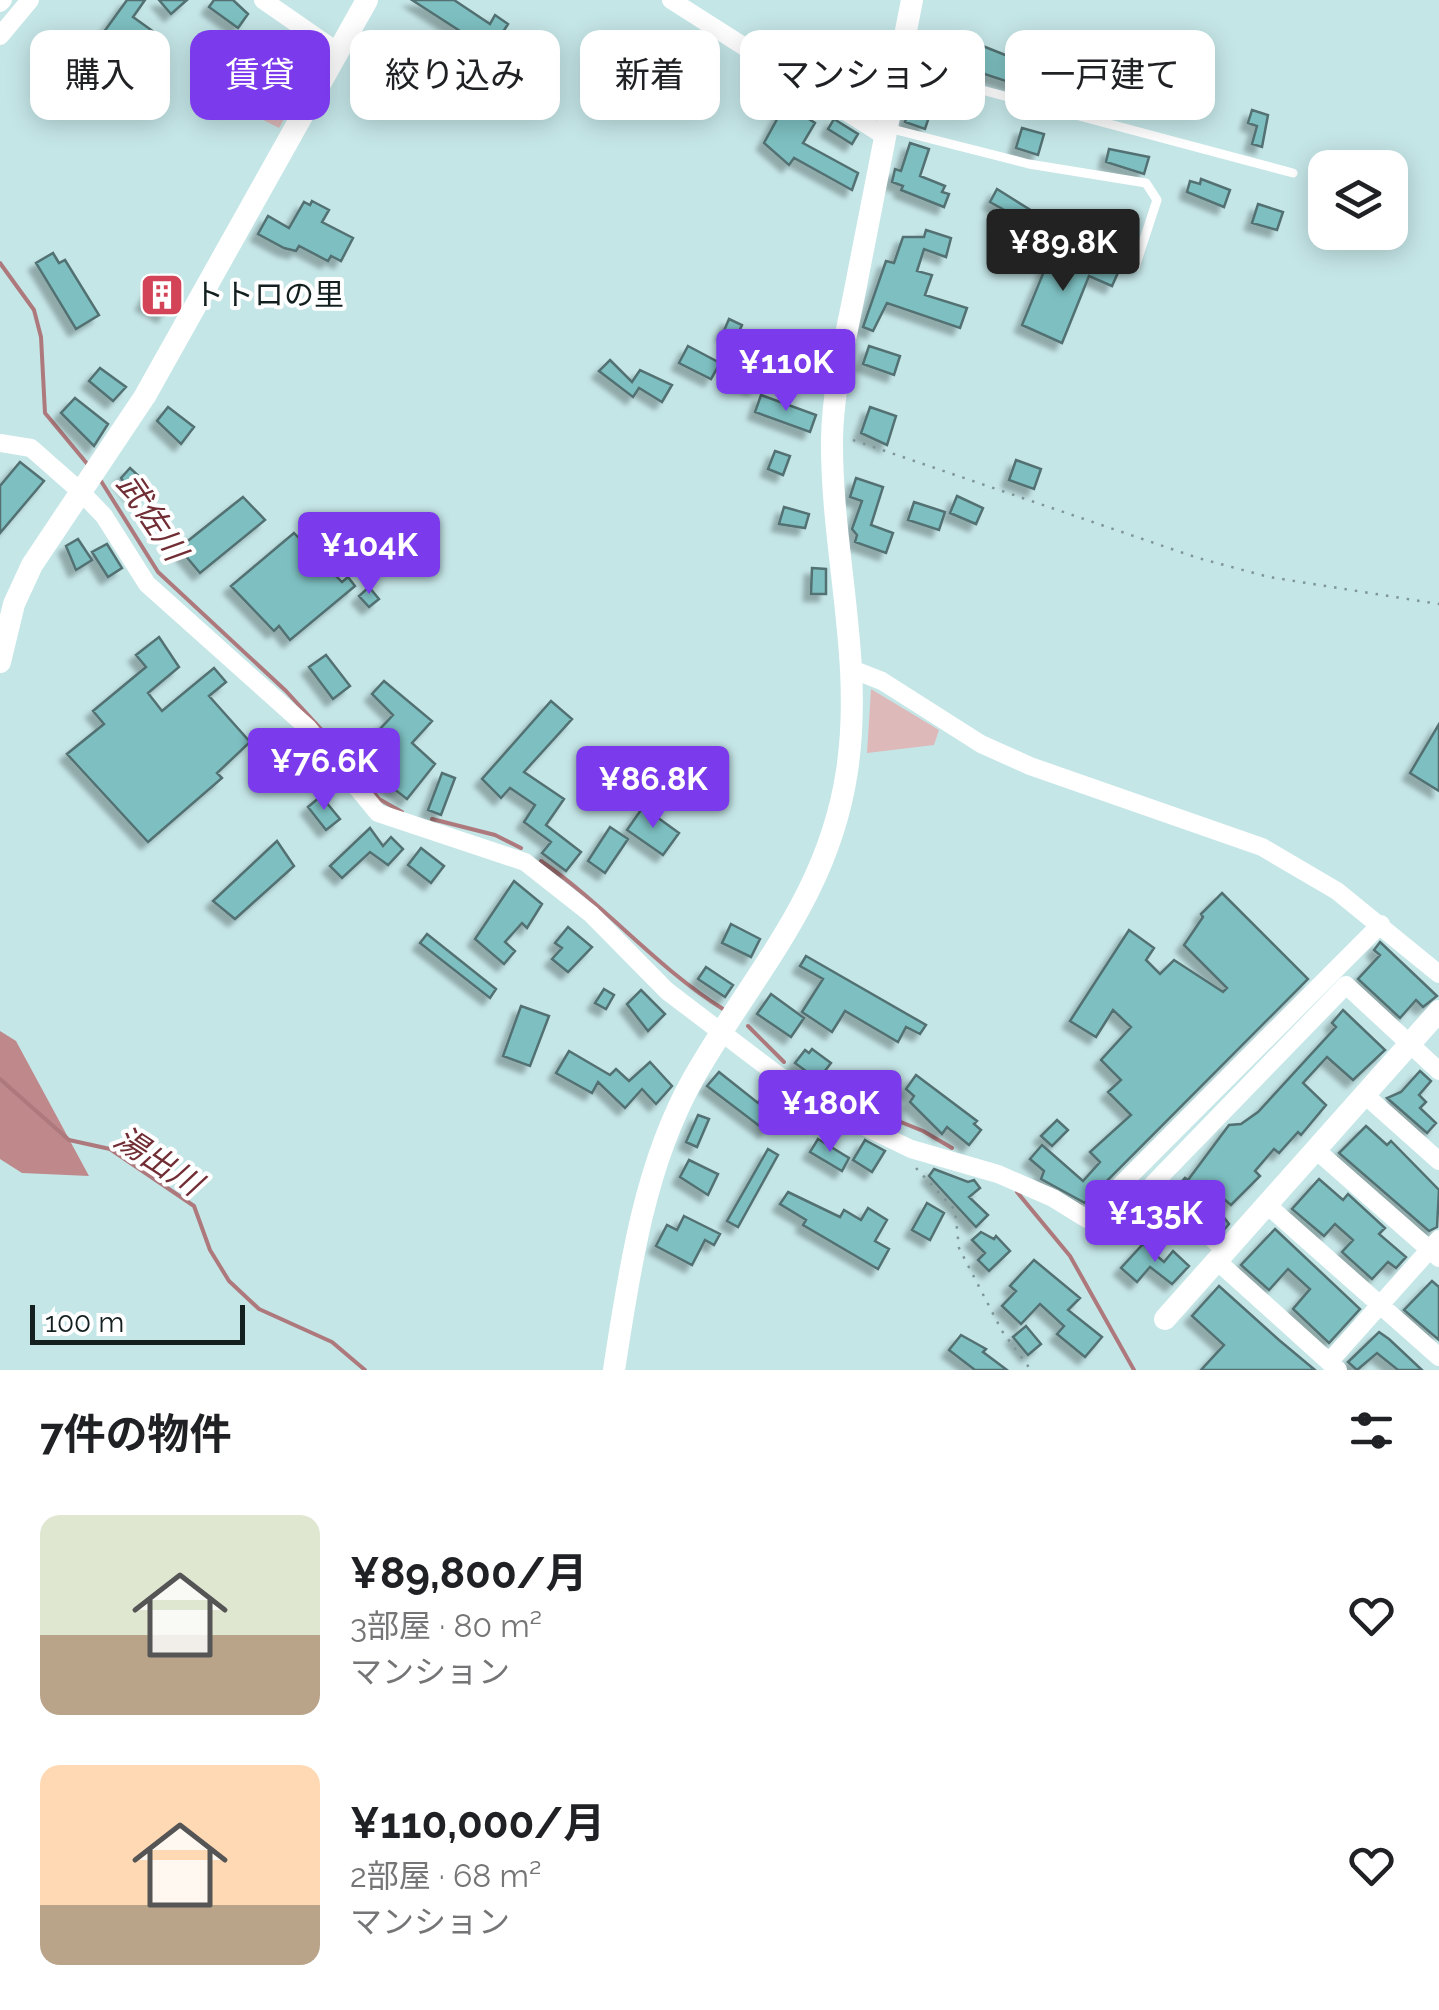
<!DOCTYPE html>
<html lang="ja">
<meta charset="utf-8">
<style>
body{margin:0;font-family:Raleway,"Noto Sans JP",sans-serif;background:#f6f6f6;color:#202124;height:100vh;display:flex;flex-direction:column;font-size:38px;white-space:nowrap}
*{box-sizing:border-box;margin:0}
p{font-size:32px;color:#757577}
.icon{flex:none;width:55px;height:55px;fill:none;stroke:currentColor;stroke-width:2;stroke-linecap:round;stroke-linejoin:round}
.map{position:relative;height:1370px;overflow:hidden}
.side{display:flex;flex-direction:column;background:#fff;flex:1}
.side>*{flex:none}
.top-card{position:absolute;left:30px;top:30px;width:1380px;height:90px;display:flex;gap:20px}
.fabs{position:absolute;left:1308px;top:150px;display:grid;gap:20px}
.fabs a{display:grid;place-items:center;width:100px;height:100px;border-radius:20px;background:#fff;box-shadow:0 5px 25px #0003;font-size:50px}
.scale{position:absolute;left:30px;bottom:25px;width:215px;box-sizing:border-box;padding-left:10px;border:5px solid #142020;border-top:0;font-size:28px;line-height:35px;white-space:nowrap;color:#142020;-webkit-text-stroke:8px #fff;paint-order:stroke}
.price{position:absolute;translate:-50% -85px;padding:0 22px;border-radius:10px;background:#7c3aed;color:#fff;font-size:32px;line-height:65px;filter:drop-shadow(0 2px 5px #0008)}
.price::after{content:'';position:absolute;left:50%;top:60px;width:30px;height:22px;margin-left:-15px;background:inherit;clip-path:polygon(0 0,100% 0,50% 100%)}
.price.active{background:#222;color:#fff}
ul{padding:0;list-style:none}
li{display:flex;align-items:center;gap:30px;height:250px;padding:0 40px}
li span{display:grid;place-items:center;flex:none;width:280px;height:200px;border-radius:20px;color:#555}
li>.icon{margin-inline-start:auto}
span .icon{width:120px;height:120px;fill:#fffc;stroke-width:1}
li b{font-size:42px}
h2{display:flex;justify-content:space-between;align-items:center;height:120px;padding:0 40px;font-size:42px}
.chip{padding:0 35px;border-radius:20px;background:#fff;box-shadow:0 5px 25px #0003;font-size:35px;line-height:90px}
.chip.active{background:#7c3aed;color:#fff}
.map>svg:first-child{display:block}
.green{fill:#deb9ba}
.forest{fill:#bf888b}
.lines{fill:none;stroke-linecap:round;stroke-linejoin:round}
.stream{stroke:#ae797c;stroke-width:4}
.building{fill:#7ec0c2;stroke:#537172;stroke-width:2.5;filter:url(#shadow)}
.path{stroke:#7e9697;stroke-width:2.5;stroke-dasharray:2.5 8;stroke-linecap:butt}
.lane{stroke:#fff;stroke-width:9}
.street{stroke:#fff;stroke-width:18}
.secondary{stroke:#fff;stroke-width:22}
.labels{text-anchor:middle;stroke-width:8;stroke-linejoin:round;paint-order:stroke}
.poi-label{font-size:30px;fill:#142020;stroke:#fff;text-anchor:start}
.water-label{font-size:32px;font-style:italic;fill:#712d34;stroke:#fff}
</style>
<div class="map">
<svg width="1439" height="1370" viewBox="0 0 1439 1370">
<defs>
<filter id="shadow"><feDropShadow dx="-7" dy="7" stdDeviation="2.5" flood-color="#0004"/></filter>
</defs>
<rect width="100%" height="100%" fill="#c5e6e7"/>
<path class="green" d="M289 34 320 55 279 128 242 109Z
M871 689 939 730 934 745 867 753Z"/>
<path class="forest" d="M0 1031 16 1041 89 1176 22 1173 0 1159Z"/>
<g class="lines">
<path class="stream" d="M0 263 34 310 41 337 45 413 89 466
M101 481 158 572 286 691 343 753
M352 765 379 799 402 812
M432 819 495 835 521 848
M541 861C606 906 656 967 723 1009
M748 1026 784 1062
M0 1079 69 1140 110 1149 194 1206 210 1250 229 1281 259 1309 332 1342 365 1370
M817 1088 923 1131 952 1148
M1017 1192 1070 1256 1134 1370"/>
</g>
<path class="building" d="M127 0H145L133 17 161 37 148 55 122 36 115 46 101 36Z
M159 0H187L171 14Z
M214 0H233L248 14 238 28 209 7Z
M412 0H454L490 24 495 15 508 24 491 51Z
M955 35 1033 66 1027 88 954 64 937 61 935 66 916 60 922 38 951 47Z
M792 92 805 100 798 112 815 123 803 143 858 173 852 190 794 158 789 165 764 143Z
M912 101 932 108 925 129 905 122Z
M1252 110 1268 115 1262 147 1252 144 1257 126 1248 123Z
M834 119 858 134 852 144 828 129Z
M1022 128 1044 134 1038 155 1016 148Z
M910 143 929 149 920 176 945 186 942 192 949 194 944 207 901 190 903 186 892 182 895 169 901 171Z
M1109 149 1149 157 1144 174 1106 162Z
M1201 179 1230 190 1224 207 1187 192 1190 181 1200 184Z
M997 189 1032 211 1026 222 990 202Z
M312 201 329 210 322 222 353 238 341 261 331 256 328 261 299 246 296 251 284 248 258 234 268 216 289 228 304 202 310 205Z
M1258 204 1283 212 1277 230 1252 223Z
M926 230 951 238 946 257 924 249 917 271 932 275 925 295 967 308 960 328 887 303 873 331 863 327 886 261 894 263 903 237H924Z
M53 253 59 263 65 260 99 315 76 329 36 263Z
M1051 254 1067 260 1070 254 1100 267 1103 260 1120 268 1112 286 1089 276 1062 343 1022 325Z
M159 275 180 287 164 315 143 303Z
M729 319 742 325 736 338 723 333Z
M688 346 720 363 711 379 679 363Z
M869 346 900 356 894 375 863 364Z
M771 347 807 365 796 388 760 371Z
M610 360 632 382 640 370 672 385 662 402 639 388 633 397 599 371Z
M100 368 126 387 113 401 89 381Z
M743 368 760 376 755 388 738 381Z
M761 395 816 415 810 432 755 412Z
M75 398 108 424 94 446 61 413Z
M168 407 194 427 181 444 157 421Z
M870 407 896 416 887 445 861 433Z
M775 451 790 456 783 475 768 469Z
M1016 460 1041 469 1034 489 1009 480Z
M20 462 44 481 0 533V486Z
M130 468 144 481 132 494 121 478Z
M856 478 883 487 871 525 893 533 886 553 855 542 857 535 852 529 862 501 850 497Z
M957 496 983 508 976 524 950 513Z
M243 497 265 520 200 573 179 548Z
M914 502 945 512 939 530 908 520Z
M784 507 809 514 805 528 779 524Z
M294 533 342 582 348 577 355 586 290 640 279 626 274 631 231 586Z
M78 539 92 560 76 570 66 546Z
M107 544 122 568 108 577 92 552Z
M812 568 826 569V594H811Z
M369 587 379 599 369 607 359 596Z
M159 637 179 667 148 693 162 711 214 668 226 682 209 696 250 742 217 773 222 778 148 842 67 754 104 724 93 711 146 667 136 655Z
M326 655 350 686 333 699 309 667Z
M384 681 432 721 412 743 435 764 407 799 380 778 389 767 365 745 393 715 372 694Z
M551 701 572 719 524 772 564 799 546 825 581 852 566 871 542 853 551 842 524 822 535 805 510 788 501 798 482 779Z
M1439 724V791L1410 773Z
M442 773 455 778 441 815 428 810Z
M321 796 340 819 326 830 308 807Z
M643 807 679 833 663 855 627 830Z
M610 827 628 839 605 873 588 861Z
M370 828 383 846 391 837 403 849 388 865 370 852 342 878 330 866Z
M277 841 294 866 235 919 213 901Z
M421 848 444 866 431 883 408 865Z
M514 881 542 904 527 928 522 923 505 942 515 951 504 964 475 939Z
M1222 893 1308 979 1085 1203 1041 1179 1044 1171 1030 1159 1042 1145 1083 1181 1100 1162 1090 1152 1131 1115 1108 1092 1121 1080 1101 1060 1131 1027 1113 1010 1096 1037 1070 1021 1129 930 1154 948 1146 960 1160 974 1174 960 1223 992 1227 988 1184 945 1203 917 1201 914Z
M731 924 760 939 751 957 722 943Z
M568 927 592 947 568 972 552 959 562 948 555 943Z
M427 934 496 989 490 998 420 943Z
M1380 942 1437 996 1423 1007 1416 1000 1400 1018 1358 979 1380 955 1374 950Z
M806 956 926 1025 920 1034 906 1027 898 1042 845 1011 832 1032 802 1012 823 979 800 966Z
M706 967 733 985 725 997 698 979Z
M604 989 614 995 606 1009 595 1003Z
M641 990 665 1014 648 1031 627 1004Z
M771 994 804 1018 791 1037 757 1014Z
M521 1006 549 1016 530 1066 503 1056Z
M1343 1010 1385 1050 1353 1080 1327 1057 1303 1083 1326 1105 1301 1135 1298 1132 1279 1153 1274 1149 1255 1171 1260 1176 1231 1205 1206 1184 1190 1201 1176 1188 1185 1178 1188 1180 1229 1125 1241 1124 1258 1112 1336 1027 1332 1023Z
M812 1049 831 1063 818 1080 795 1063 805 1050 809 1053Z
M569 1051 610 1075 616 1069 629 1081 650 1062 672 1086 656 1104 642 1089 625 1108 598 1082 592 1093 556 1073Z
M1420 1071 1431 1081 1419 1095 1426 1102 1420 1108 1436 1123 1427 1133 1387 1098 1401 1092Z
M719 1072 758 1103 761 1098 780 1112 766 1131 707 1086Z
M916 1075 977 1121 974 1124 981 1130 969 1145 947 1127 942 1134 910 1102 914 1096 906 1089Z
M698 1115 709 1119 697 1147 686 1142Z
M1057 1120 1068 1130 1052 1146 1041 1136Z
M1366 1126 1387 1145 1391 1141 1439 1190 1437 1227 1429 1231 1339 1153Z
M818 1139 849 1158 842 1171 810 1152Z
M865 1140 885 1151 872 1172 853 1160Z
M768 1149 778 1155 738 1227 727 1221Z
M689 1160 718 1174 708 1195 680 1177Z
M934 1169 968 1182 974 1180 980 1188 969 1197 988 1215 976 1227 929 1176Z
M1319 1179 1343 1200 1348 1194 1385 1228 1379 1234 1406 1257 1396 1268 1388 1262 1372 1279 1342 1252 1353 1240 1335 1224 1324 1236 1292 1209Z
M788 1192 840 1217 844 1210 861 1220 868 1208 887 1220 875 1241 889 1249 878 1269 803 1225 806 1220 780 1204Z
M927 1203 944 1213 930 1240 912 1230Z
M1216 1207 1229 1224 1223 1231 1207 1217Z
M684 1216 720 1234 714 1245 705 1240 692 1265 656 1246 667 1225 677 1230Z
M1275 1229 1360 1309 1329 1343 1293 1309 1310 1289 1288 1269 1269 1290 1241 1265Z
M981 1232 994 1239 996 1236 1010 1251 989 1271 978 1260 985 1253 972 1240Z
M1143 1244 1164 1262 1173 1251 1189 1266 1172 1284 1150 1267 1137 1282 1121 1268Z
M1034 1260 1080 1298 1068 1310 1102 1337 1085 1357 1057 1334 1064 1326 1040 1304 1021 1324 1002 1306 1016 1291 1010 1286Z
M1432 1281 1439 1287V1340L1404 1310Z
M1219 1286 1279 1340 1315 1370H1201L1224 1345 1192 1316Z
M1026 1326 1041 1344 1028 1355 1013 1337Z
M1379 1332 1389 1339 1422 1370H1398L1377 1353 1357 1370 1348 1362Z
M961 1335 986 1349 983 1352 1007 1370H975L949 1350Z"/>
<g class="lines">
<path class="path" d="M853 440 1198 558 1269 577 1439 604
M916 1168 955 1210 959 1248 1002 1331 1031 1370"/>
<path class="lane" d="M899 68 1293 173
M888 128 1029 164 1146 183 1157 200 1135 267"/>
<path class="street" d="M263 0 335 50
M671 0 886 137
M0 3 3 0
M0 36 30 0
M0 443 31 448 81 492 104 516 147 584 308 728 378 813 525 862 591 914 667 991 812 1101 911 1149 998 1174 1053 1198 1087 1219 1381 924
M854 670 882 681 981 744 1030 766 1262 847 1337 891 1439 974
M1365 1095 1439 1161
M1316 1150 1439 1258
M1266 1204 1439 1357
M1225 1250 1153 1184 1346 985 1439 1071
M1216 1260 1338 1370
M1329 1362 1439 1239"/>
<path class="secondary" d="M0 662 14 604 32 565 145 396 367 0
M1165 1319 1439 1011
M614 1370C629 1273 644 1166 693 1079 753 973 828 898 847 771 864 659 831 551 832 439 833 384 848 329 858 275 876 183 894 92 912 0"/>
</g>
<defs>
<symbol id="building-square" viewBox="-11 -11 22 22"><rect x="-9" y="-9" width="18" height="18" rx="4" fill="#d44459" stroke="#fff"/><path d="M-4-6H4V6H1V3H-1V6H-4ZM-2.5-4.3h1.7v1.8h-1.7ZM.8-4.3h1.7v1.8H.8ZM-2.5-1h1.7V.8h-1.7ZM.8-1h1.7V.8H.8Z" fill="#fff"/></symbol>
</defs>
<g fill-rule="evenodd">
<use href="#building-square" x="137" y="270" width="50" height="50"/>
</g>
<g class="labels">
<g class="poi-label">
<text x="194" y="305">トトロの里</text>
</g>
<g class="water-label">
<text transform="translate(152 517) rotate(56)" y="11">武佐川</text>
<text transform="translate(158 1161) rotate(33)" y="11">湯出川</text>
</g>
</g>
</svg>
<div class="fabs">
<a><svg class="icon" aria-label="layers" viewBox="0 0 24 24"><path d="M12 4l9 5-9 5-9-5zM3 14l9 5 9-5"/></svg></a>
</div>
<div class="scale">100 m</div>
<b class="price active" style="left:1063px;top:294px">¥89.8K</b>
<b class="price" style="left:786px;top:414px">¥110K</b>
<b class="price" style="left:369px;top:597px">¥104K</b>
<b class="price" style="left:324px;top:813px">¥76.6K</b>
<b class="price" style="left:653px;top:831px">¥86.8K</b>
<b class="price" style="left:830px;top:1155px">¥180K</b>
<b class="price" style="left:1155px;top:1265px">¥135K</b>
<div class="top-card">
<a class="chip">購入</a>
<a class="chip active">賃貸</a>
<a class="chip">絞り込み</a>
<a class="chip">新着</a>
<a class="chip">マンション</a>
<a class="chip">一戸建て</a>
</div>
</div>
<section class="side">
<h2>7件の物件<svg class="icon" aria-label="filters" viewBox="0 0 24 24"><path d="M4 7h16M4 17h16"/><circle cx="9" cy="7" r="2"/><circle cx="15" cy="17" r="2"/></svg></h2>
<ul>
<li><span style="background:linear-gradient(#dfe7d0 60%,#b9a48a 0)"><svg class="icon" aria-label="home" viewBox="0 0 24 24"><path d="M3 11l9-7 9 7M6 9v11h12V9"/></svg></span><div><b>¥89,800/月</b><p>3部屋 · 80 m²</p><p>マンション</p></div><svg class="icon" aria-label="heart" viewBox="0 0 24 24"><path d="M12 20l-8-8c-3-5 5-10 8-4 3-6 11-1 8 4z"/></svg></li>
<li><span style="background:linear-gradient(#ffd9b3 70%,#b9a48a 0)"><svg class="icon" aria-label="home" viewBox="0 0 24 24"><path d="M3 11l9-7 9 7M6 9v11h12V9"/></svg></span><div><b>¥110,000/月</b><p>2部屋 · 68 m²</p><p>マンション</p></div><svg class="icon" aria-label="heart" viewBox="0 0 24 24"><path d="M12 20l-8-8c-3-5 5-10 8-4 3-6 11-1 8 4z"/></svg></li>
</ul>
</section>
